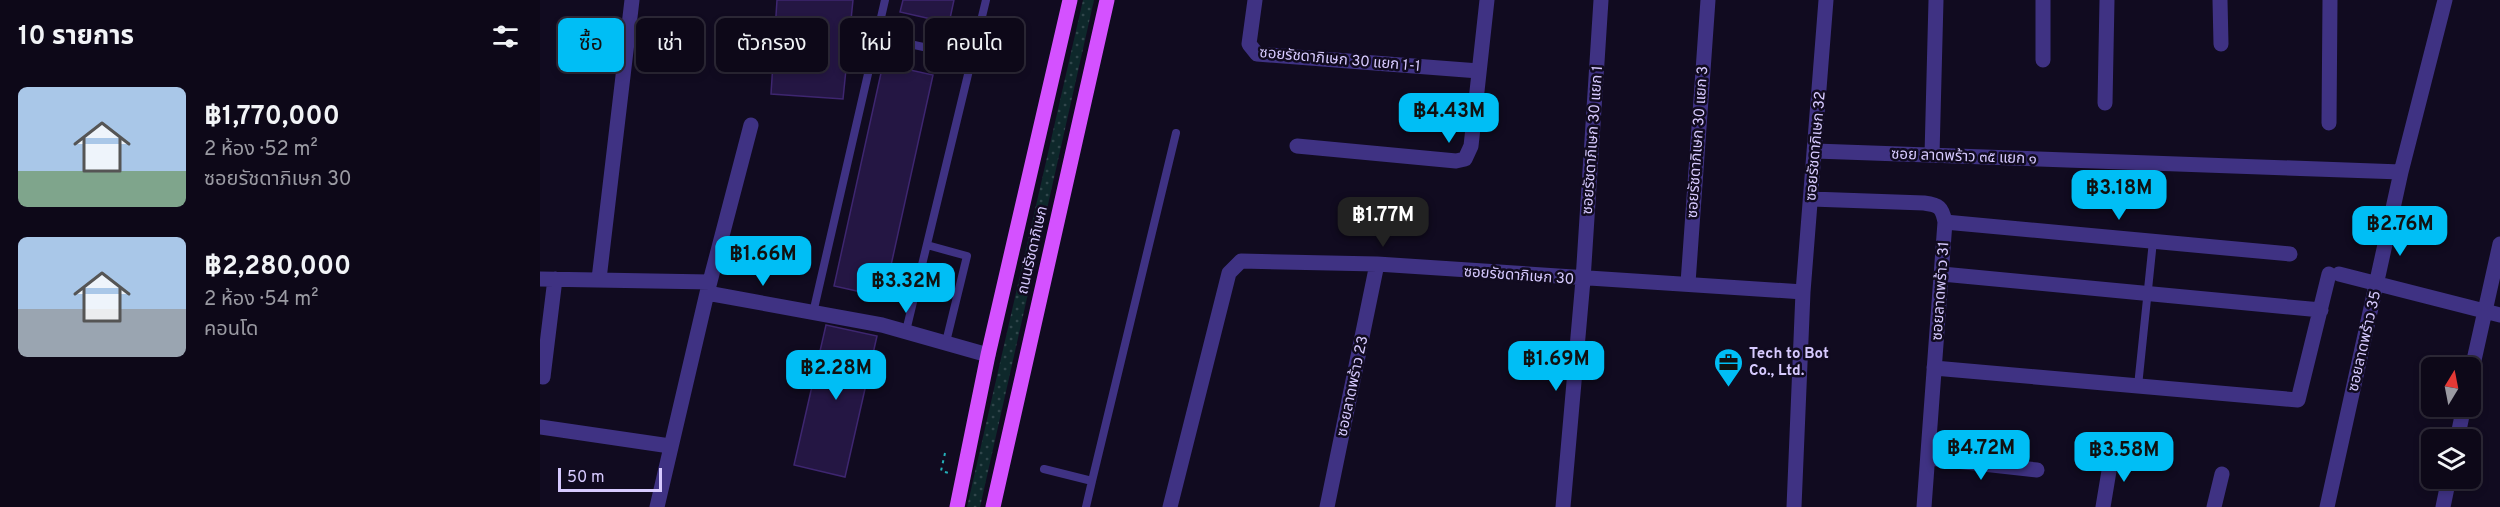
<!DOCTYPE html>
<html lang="th">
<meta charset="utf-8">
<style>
body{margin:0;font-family:Overpass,"Noto Sans Thai",sans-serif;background:#1b1625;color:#f1f3f6;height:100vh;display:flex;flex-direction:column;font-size:22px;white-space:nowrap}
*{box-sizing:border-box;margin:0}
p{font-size:20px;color:#9a9aa2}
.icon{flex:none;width:33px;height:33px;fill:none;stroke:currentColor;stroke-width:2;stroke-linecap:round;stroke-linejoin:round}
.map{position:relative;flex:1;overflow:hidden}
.details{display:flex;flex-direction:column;background:#0d0818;width:540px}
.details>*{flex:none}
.top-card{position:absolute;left:18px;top:18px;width:570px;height:54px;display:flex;gap:12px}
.needle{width:39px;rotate:10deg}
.controls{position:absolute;left:1881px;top:357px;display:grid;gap:12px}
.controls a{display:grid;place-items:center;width:60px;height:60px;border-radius:9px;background:#0d0818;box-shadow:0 3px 9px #0003,0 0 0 2px #2d2937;font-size:30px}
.scale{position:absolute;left:18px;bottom:15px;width:104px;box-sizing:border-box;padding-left:6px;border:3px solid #d7caff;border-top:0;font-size:16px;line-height:21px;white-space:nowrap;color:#d7caff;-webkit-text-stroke:4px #110b20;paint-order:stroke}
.price{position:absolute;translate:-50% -51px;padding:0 14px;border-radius:12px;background:#00bef5;color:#111;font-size:20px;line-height:39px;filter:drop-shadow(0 2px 3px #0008)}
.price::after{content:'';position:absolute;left:50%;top:36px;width:18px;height:14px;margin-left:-9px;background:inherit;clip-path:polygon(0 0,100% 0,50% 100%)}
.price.active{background:#222;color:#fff}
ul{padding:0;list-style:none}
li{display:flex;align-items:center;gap:18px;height:150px;padding:0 18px}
li span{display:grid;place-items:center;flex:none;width:168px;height:120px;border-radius:9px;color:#555}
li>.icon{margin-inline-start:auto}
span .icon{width:72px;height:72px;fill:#fffc;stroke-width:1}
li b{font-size:26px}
h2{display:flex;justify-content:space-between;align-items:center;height:72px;padding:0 18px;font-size:26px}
.pill{padding:0 21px;border-radius:9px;background:#0d0818;box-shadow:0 3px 9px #0003,0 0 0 2px #2d2937;font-size:21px;line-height:54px}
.pill.active{background:#00bef5;color:#111}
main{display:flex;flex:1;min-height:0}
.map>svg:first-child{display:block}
.grass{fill:url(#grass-dots)}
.building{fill:#241643;stroke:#3e2670;stroke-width:1.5}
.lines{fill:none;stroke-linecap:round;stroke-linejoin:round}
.path{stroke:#24b0b9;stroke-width:2;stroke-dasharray:3 4.5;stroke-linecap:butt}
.lane{stroke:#3f3283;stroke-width:8}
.street{stroke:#3f3283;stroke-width:15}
.primary{stroke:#d451ff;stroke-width:15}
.labels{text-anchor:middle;stroke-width:5;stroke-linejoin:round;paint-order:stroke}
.street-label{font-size:15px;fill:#d7caff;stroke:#110b20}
.poi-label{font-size:15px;font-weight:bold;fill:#d7caff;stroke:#110b20;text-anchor:start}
</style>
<main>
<section class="details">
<h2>10 รายการ<svg class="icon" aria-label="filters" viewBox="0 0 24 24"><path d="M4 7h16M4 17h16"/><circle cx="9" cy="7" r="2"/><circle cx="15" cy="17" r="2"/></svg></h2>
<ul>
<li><span style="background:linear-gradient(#a9c7e8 70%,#7fa58c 0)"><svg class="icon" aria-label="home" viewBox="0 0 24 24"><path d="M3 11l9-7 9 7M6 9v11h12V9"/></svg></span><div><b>฿1,770,000</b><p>2 ห้อง · 52 m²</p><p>ซอยรัชดาภิเษก 30</p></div></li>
<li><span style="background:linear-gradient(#a9c7e8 60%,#9aa5b1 0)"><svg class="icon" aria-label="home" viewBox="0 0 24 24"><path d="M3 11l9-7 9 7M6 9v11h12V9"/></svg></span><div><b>฿2,280,000</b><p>2 ห้อง · 54 m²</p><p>คอนโด</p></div></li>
</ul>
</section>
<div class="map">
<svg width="1960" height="507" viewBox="0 0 1960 507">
<defs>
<pattern id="grass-dots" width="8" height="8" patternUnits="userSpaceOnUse" patternTransform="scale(1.5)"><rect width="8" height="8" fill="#0e282b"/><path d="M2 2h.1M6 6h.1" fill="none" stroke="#30464b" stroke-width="1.8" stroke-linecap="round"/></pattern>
</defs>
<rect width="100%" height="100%" fill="#110b20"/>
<path class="grass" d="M543 0H554L440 507H427Z"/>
<path class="building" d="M237 0H313L303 99 231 94Z
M363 0H414L409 23 360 12Z
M343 64 393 75 344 297 294 286Z
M286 325 337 336 305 477 254 465Z"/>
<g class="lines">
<path class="path" d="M405 453 401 471 409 473"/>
<path class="lane" d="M337 37 430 57
M387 245 427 256 406 342
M273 313 345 0
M366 331 446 0
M1598 386 1613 241
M504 469 552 481 636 133
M546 507 552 481"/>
<path class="street" d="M715 0 709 44 717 54 939 71
M1680 0 1681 44
M1503 60V0
M1565 103 1567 0
M1789 123 1790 0
M757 146 916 161 925 159 931 146 947 0
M1275 151 1861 172
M1392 155 1396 0
M1271 199 1384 203C1399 205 1402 207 1405 222L1384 507
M1405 222 1750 254
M1402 274 1781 310
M1799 274 1960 315
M0 279 170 282
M59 279 92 0
M1148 283 1168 0
M167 293 342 325 448 355
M1394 368 1758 400 1789 274
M3 377 15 279
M1930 378 1960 244
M0 427 130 446
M1917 440 1924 406
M1389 458 1497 470
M117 507 167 293 211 125
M630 507 689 273 701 261 837 264 1263 292
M787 507 837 264
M1023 507 1043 280 1061 0
M1254 507 1263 292 1286 0
M1563 507 1572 453
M1674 507 1682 474
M1787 507 1861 172 1905 0
M1903 507 1909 478"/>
<path class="primary" d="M417 507 448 355 530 0
M453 507 567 0"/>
</g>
<defs>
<symbol id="office-pin" viewBox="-11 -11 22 30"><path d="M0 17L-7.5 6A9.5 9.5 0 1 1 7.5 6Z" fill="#00bef5" stroke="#110b20"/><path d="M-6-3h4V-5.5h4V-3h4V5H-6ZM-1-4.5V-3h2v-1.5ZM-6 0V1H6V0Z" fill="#111"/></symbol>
</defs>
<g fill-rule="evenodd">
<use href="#office-pin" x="1172" y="346" width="33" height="45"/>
</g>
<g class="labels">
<g class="street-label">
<text transform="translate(800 59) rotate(5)" y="5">ซอยรัชดาภิเษก 30 แยก 1-1</text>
<text transform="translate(1052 140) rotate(-86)" y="5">ซอยรัชดาภิเษก 30 แยก 1</text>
<text transform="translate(1157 142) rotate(-86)" y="5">ซอยรัชดาภิเษก 30 แยก 3</text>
<text transform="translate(1275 146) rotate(-85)" y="5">ซอยรัชดาภิเษก 32</text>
<text transform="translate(1424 156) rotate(2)" y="5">ซอย ลาดพร้าว ๓๕ แยก ๑</text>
<text transform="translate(492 250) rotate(-77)" y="5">ถนนรัชดาภิเษก</text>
<text transform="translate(979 275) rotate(4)" y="5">ซอยรัชดาภิเษก 30</text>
<text transform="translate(1400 291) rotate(-86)" y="5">ซอยลาดพร้าว 31</text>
<text transform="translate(1824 341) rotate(-77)" y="5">ซอยลาดพร้าว 35</text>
<text transform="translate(812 386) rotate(-78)" y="5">ซอยลาดพร้าว 23</text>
</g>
<g class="poi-label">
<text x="1209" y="358">Tech to Bot<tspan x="1209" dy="17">Co., Ltd.</tspan></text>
</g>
</g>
</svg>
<div class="controls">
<a><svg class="needle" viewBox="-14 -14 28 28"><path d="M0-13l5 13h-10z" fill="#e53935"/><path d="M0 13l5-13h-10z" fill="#9a9aa2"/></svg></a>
<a><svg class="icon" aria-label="layers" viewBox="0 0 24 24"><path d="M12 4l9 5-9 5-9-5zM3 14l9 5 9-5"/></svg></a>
</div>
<div class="scale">50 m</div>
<b class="price" style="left:909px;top:144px">฿4.43M</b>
<b class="price" style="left:1579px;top:221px">฿3.18M</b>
<b class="price active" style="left:843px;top:248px">฿1.77M</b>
<b class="price" style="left:1860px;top:257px">฿2.76M</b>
<b class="price" style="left:223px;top:287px">฿1.66M</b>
<b class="price" style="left:366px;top:314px">฿3.32M</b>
<b class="price" style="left:1016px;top:392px">฿1.69M</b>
<b class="price" style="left:296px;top:401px">฿2.28M</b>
<b class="price" style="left:1441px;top:481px">฿4.72M</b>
<b class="price" style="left:1584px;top:483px">฿3.58M</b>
<div class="top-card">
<a class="pill active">ซื้อ</a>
<a class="pill">เช่า</a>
<a class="pill">ตัวกรอง</a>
<a class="pill">ใหม่</a>
<a class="pill">คอนโด</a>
</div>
</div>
</main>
